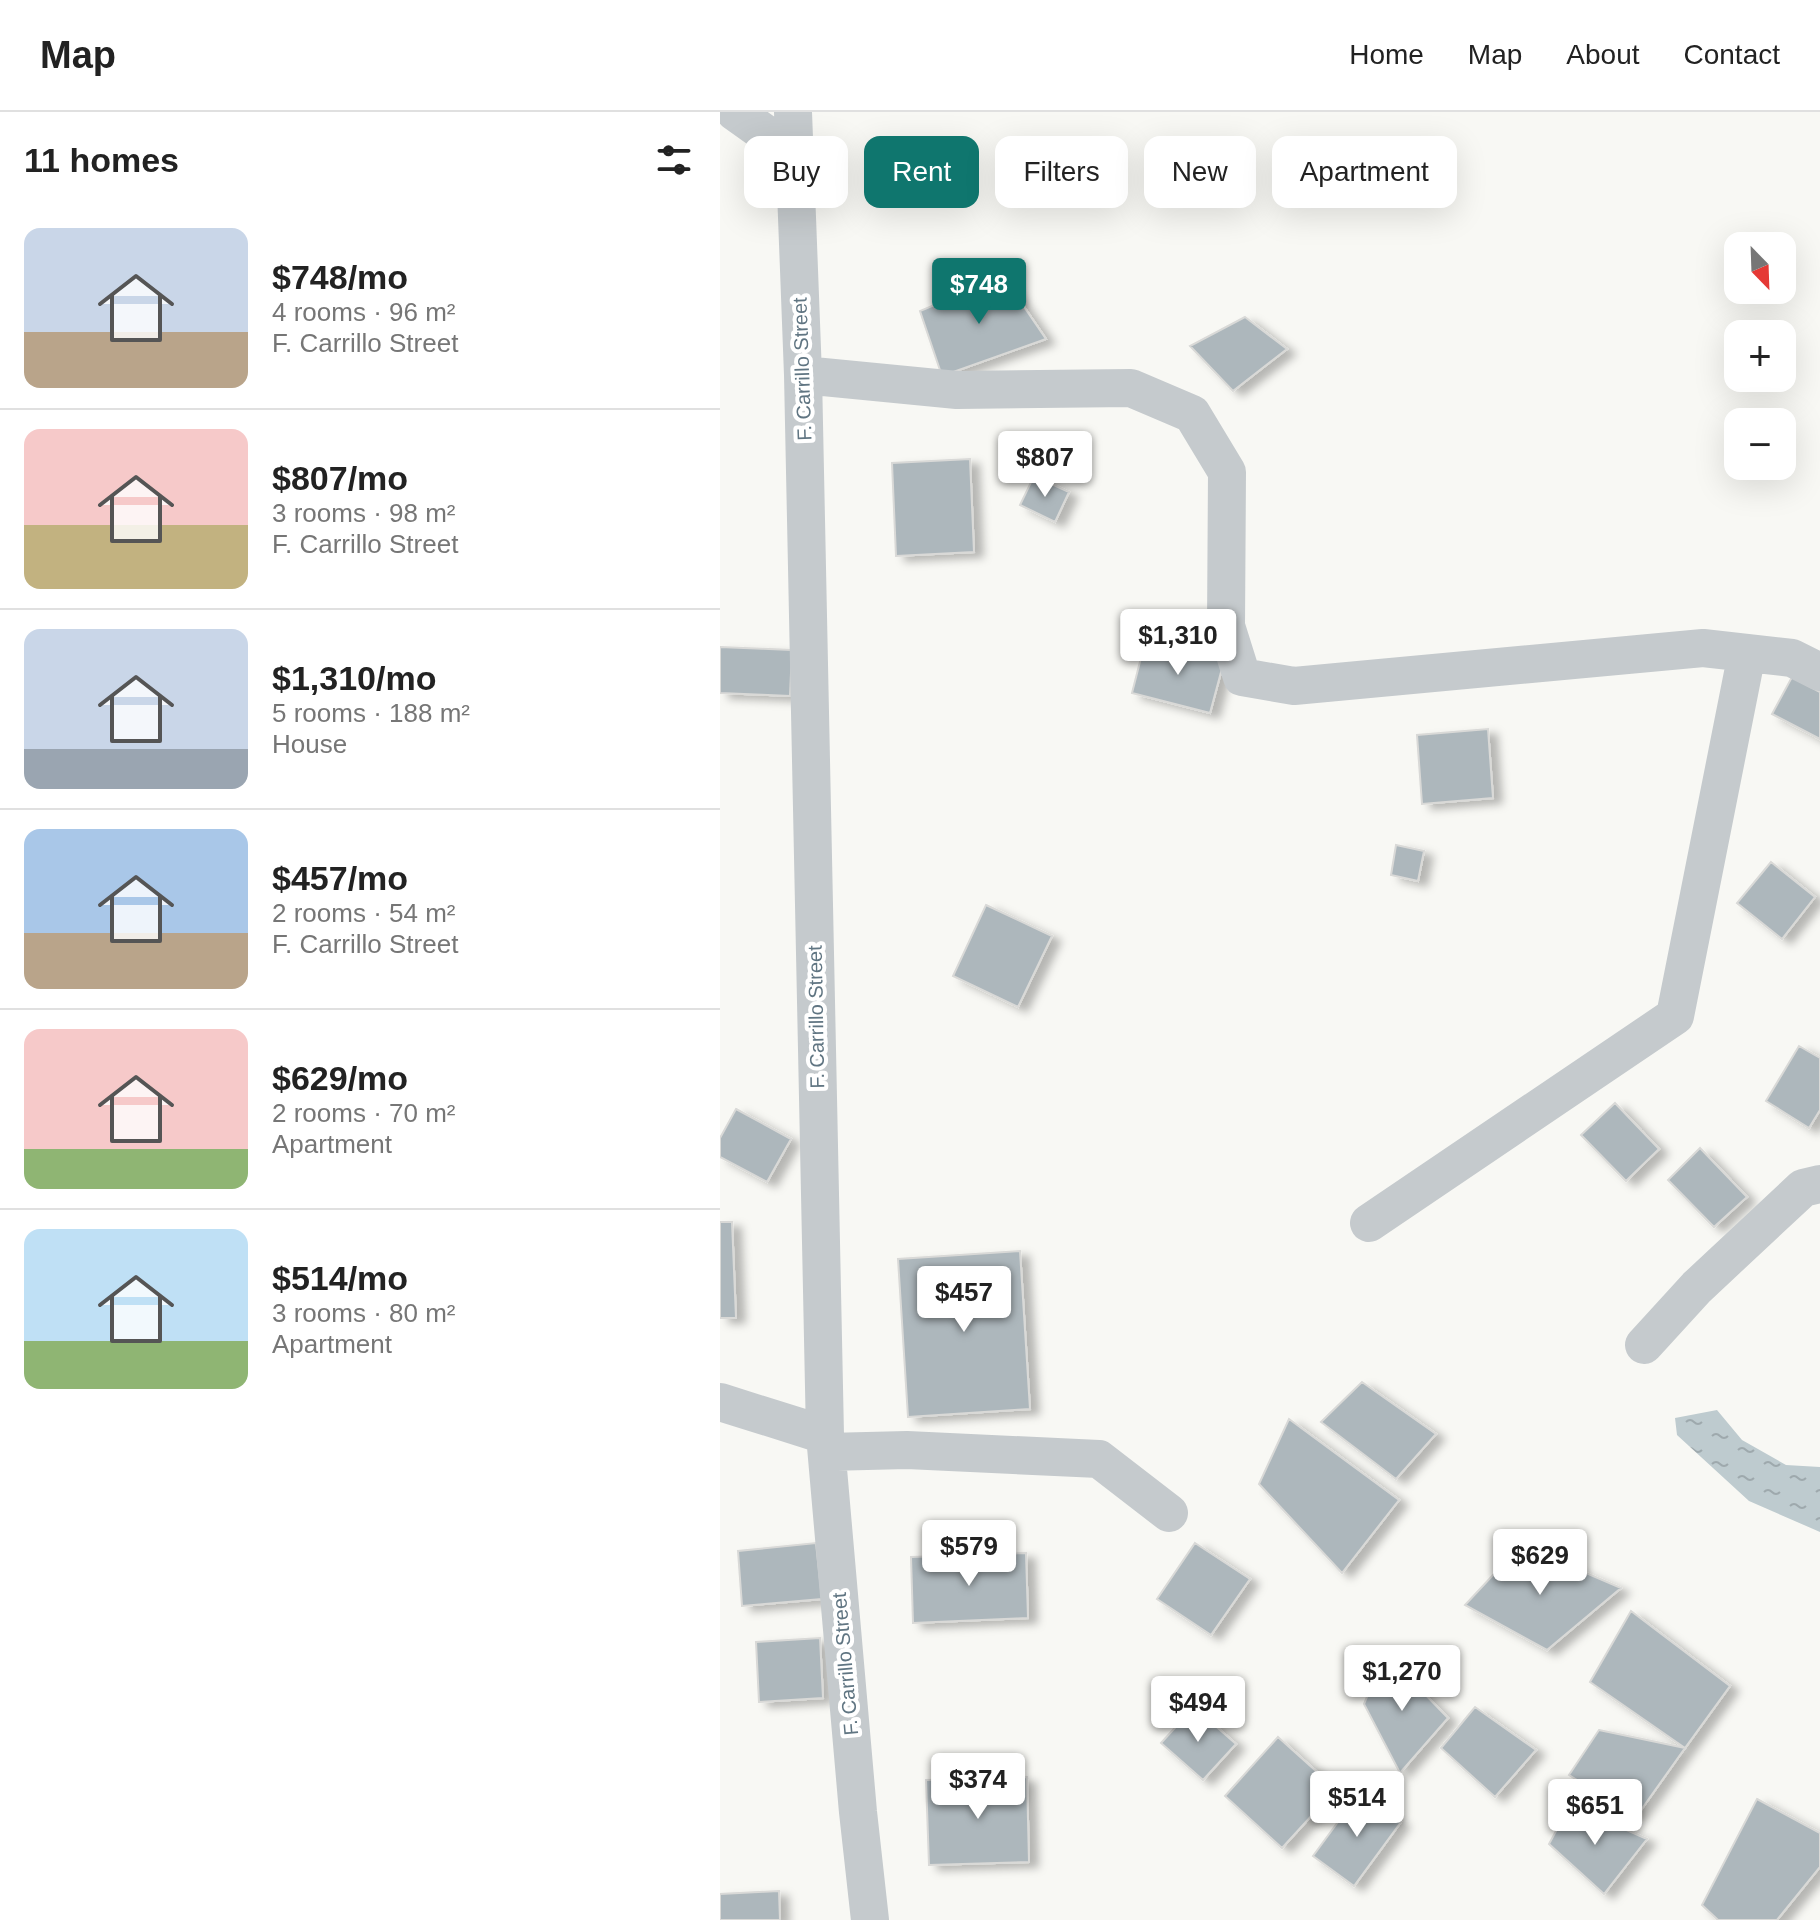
<!DOCTYPE html>
<meta charset="utf-8">
<style>
body{margin:0;font-family:Arial,sans-serif;background:#f2f2f2;color:#222;height:100vh;display:flex;flex-direction:column;font-size:30px;white-space:nowrap}
*{box-sizing:border-box;margin:0}
p{font-size:26px;color:#767676}
.icon{flex:none;width:44px;height:44px;fill:none;stroke:currentColor;stroke-width:2;stroke-linecap:round;stroke-linejoin:round}
.map{position:relative;flex:1;overflow:hidden}
.side{display:flex;flex-direction:column;background:#fff;width:720px}
.side>*{flex:none}
.guide{position:absolute;left:24px;top:24px;width:760px;height:72px;display:flex;gap:16px}
.needle{width:52px;rotate:157deg}
.fabs{position:absolute;left:1004px;top:120px;display:grid;gap:16px}
.fabs a{display:grid;place-items:center;width:72px;height:72px;border-radius:16px;background:#fff;box-shadow:0 8px 32px #0002;font-size:40px}
.price{position:absolute;translate:-50% -68px;padding:0 18px;border-radius:8px;background:#fff;color:#222;font-size:26px;line-height:52px;filter:drop-shadow(0 2px 4px #0008)}
.price::after{content:'';position:absolute;left:50%;top:48px;width:24px;height:18px;margin-left:-12px;background:inherit;clip-path:polygon(0 0,100% 0,50% 100%)}
.price.selected{background:#0f766e;color:#fff}
ul{padding:0;list-style:none}
li{display:flex;align-items:center;gap:24px;height:200px;padding:0 24px}
li+li{border-top:2px solid #e0e0e0}
li span{display:grid;place-items:center;flex:none;width:224px;height:160px;border-radius:16px;color:#555}
li>.icon{margin-inline-start:auto}
span .icon{width:96px;height:96px;fill:#fffc;stroke-width:1}
li b{font-size:34px}
h2{display:flex;justify-content:space-between;align-items:center;height:96px;padding:0 24px;font-size:34px}
.tag{padding:0 28px;border-radius:16px;background:#fff;box-shadow:0 8px 32px #0002;font-size:28px;line-height:72px}
.tag.selected{background:#0f766e;color:#fff}
header{display:flex;align-items:center;gap:48px;box-sizing:border-box;height:112px;padding:0 40px;background:#fff;border-bottom:2px solid #e0e0e0}
header strong{font-size:38px}
nav{display:flex;gap:44px;margin-inline-start:auto;font-size:28px}
main{display:flex;flex:1;min-height:0}
.map>svg:first-child{display:block}
.water{fill:url(#water-ripples)}
.building{fill:#adb7bc;stroke:#d9d9d7;stroke-width:2;filter:url(#shadow)}
.lines{fill:none;stroke-linecap:round;stroke-linejoin:round}
.minor{stroke:#c5cacd;stroke-width:38}
.labels{text-anchor:middle;stroke-width:8;stroke-linejoin:round;paint-order:stroke}
.street-label{font-size:20px;fill:#607582;stroke:#fff}
</style>
<header>
<strong>Map</strong>
<nav><a>Home</a><a>Map</a><a>About</a><a>Contact</a></nav>
</header>
<main>
<section class="side">
<h2>11 homes<svg class="icon" aria-label="filters" viewBox="0 0 24 24"><path d="M4 7h16M4 17h16"/><circle cx="9" cy="7" r="2"/><circle cx="15" cy="17" r="2"/></svg></h2>
<ul>
<li><span style="background:linear-gradient(#c9d6e8 65%,#b9a48a 0)"><svg class="icon" aria-label="home" viewBox="0 0 24 24"><path d="M3 11l9-7 9 7M6 9v11h12V9"/></svg></span><div><b>$748/mo</b><p>4 rooms · 96 m²</p><p>F. Carrillo Street</p></div></li>
<li><span style="background:linear-gradient(#f6c9c9 60%,#c2b280 0)"><svg class="icon" aria-label="home" viewBox="0 0 24 24"><path d="M3 11l9-7 9 7M6 9v11h12V9"/></svg></span><div><b>$807/mo</b><p>3 rooms · 98 m²</p><p>F. Carrillo Street</p></div></li>
<li><span style="background:linear-gradient(#c9d6e8 75%,#9aa5b1 0)"><svg class="icon" aria-label="home" viewBox="0 0 24 24"><path d="M3 11l9-7 9 7M6 9v11h12V9"/></svg></span><div><b>$1,310/mo</b><p>5 rooms · 188 m²</p><p>House</p></div></li>
<li><span style="background:linear-gradient(#a9c7e8 65%,#b9a48a 0)"><svg class="icon" aria-label="home" viewBox="0 0 24 24"><path d="M3 11l9-7 9 7M6 9v11h12V9"/></svg></span><div><b>$457/mo</b><p>2 rooms · 54 m²</p><p>F. Carrillo Street</p></div></li>
<li><span style="background:linear-gradient(#f6c9c9 75%,#8fb573 0)"><svg class="icon" aria-label="home" viewBox="0 0 24 24"><path d="M3 11l9-7 9 7M6 9v11h12V9"/></svg></span><div><b>$629/mo</b><p>2 rooms · 70 m²</p><p>Apartment</p></div></li>
<li><span style="background:linear-gradient(#bfe0f5 70%,#8fb573 0)"><svg class="icon" aria-label="home" viewBox="0 0 24 24"><path d="M3 11l9-7 9 7M6 9v11h12V9"/></svg></span><div><b>$514/mo</b><p>3 rooms · 80 m²</p><p>Apartment</p></div></li>
</ul>
</section>
<div class="map">
<svg width="1100" height="1808" viewBox="0 0 1100 1808">
<defs>
<pattern id="water-ripples" width="26" height="14" patternUnits="userSpaceOnUse" patternTransform="scale(2)"><rect width="26" height="14" fill="#becbcf"/><path d="M2 4q2-2 4 0t4 0M15 11q2-2 4 0t4 0" fill="none" stroke="#9ea9ad"/></pattern>
<filter id="shadow"><feDropShadow dx="9" dy="5" stdDeviation="4" flood-color="#0004"/></filter>
</defs>
<rect width="100%" height="100%" fill="#f8f8f4"/>
<path class="water" d="M997 1298 1022 1328 1066 1353 1100 1355V1420L1029 1389 957 1323 955 1306Z"/>
<path class="building" d="M283 164 326 227 222 264 200 199Z
M525 205 567 237 513 279 470 234Z
M250 347 254 440 176 444 172 351Z
M314 364 349 380 335 410 300 393Z
M425 530 504 549 490 601 412 581Z
M0 535 72 538 70 584 0 581Z
M1072 565 1100 580V627L1052 602Z
M768 617 773 686 702 692 697 623Z
M676 733 704 739 698 769 671 763Z
M1051 750 1095 785 1062 827 1017 791Z
M266 793 332 824 298 895 233 864Z
M1079 934 1100 946V998L1089 1016 1046 989Z
M895 991 939 1037 906 1069 861 1023Z
M16 997 71 1027 47 1070 0 1045V1026Z
M980 1036 1027 1085 994 1115 948 1068Z
M0 1110H12L16 1206H0Z
M300 1139 310 1297 188 1305 178 1147Z
M642 1270 716 1322 676 1367 601 1310Z
M569 1307 679 1388 622 1461 539 1372Z
M96 1431 102 1487 22 1494 18 1439Z
M475 1431 530 1467 491 1523 437 1487Z
M801 1433 901 1476 827 1538 745 1493Z
M306 1441 308 1506 193 1511 191 1445Z
M911 1499 1010 1574 965 1636 870 1570Z
M100 1526 103 1586 39 1590 36 1530Z
M665 1541 728 1606 680 1661 644 1592Z
M474 1595 516 1632 483 1668 441 1631Z
M755 1595 816 1638 775 1685 721 1636Z
M879 1618 965 1636 916 1705 849 1663Z
M558 1625 616 1677 562 1736 505 1684Z
M307 1665 309 1750 209 1753 206 1668Z
M640 1680 681 1710 634 1774 593 1744Z
M1037 1687 1100 1721V1755L1057 1808H998L982 1793Z
M850 1693 927 1727 884 1782 829 1732Z
M59 1779 60 1808H0V1782Z"/>
<g class="lines">
<path class="minor" d="M15 0 74 42
M73 0 83 263 105 1323 138 1700 150 1808
M83 263 237 278 411 276 472 302 507 360 506 514 522 565 574 574 983 536 1072 546 1100 560
M649 1111 955 904 1027 541
M924 1233 977 1175 1083 1076 1100 1072
M0 1290 105 1323
M107 1340 187 1338 379 1347 449 1401"/>
</g>
<g class="labels">
<g class="street-label">
<text transform="translate(82 257) rotate(-92)" y="7">F. Carrillo Street</text>
<text transform="translate(96 905) rotate(-91)" y="7">F. Carrillo Street</text>
<text transform="translate(125 1552) rotate(-95)" y="7">F. Carrillo Street</text>
</g>
</g>
</svg>
<div class="fabs">
<a><svg class="needle" viewBox="-14 -14 28 28"><path d="M0-13l5 13h-10z" fill="#e53935"/><path d="M0 13l5-13h-10z" fill="#767676"/></svg></a>
<a>+</a>
<a>−</a>
</div>
<b class="price selected" style="left:259px;top:214px">$748</b>
<b class="price" style="left:325px;top:387px">$807</b>
<b class="price" style="left:458px;top:565px">$1,310</b>
<b class="price" style="left:244px;top:1222px">$457</b>
<b class="price" style="left:249px;top:1476px">$579</b>
<b class="price" style="left:820px;top:1485px">$629</b>
<b class="price" style="left:682px;top:1601px">$1,270</b>
<b class="price" style="left:478px;top:1632px">$494</b>
<b class="price" style="left:258px;top:1709px">$374</b>
<b class="price" style="left:637px;top:1727px">$514</b>
<b class="price" style="left:875px;top:1735px">$651</b>
<div class="guide">
<a class="tag">Buy</a>
<a class="tag selected">Rent</a>
<a class="tag">Filters</a>
<a class="tag">New</a>
<a class="tag">Apartment</a>
</div>
</div>
</main>
